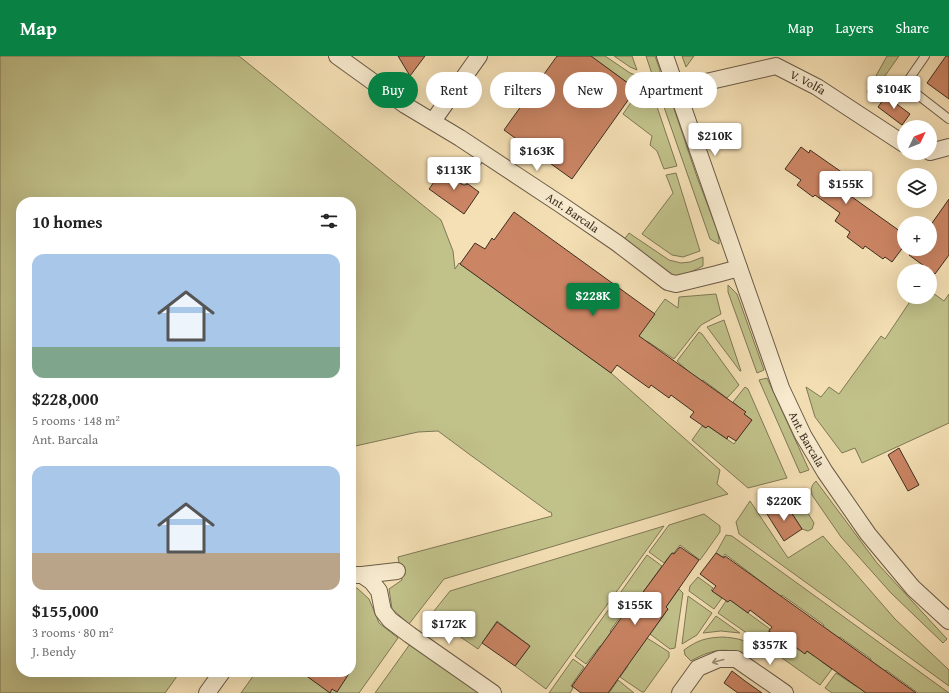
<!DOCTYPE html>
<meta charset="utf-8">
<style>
body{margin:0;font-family:"Gentium Book Plus",serif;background:#f6f6f6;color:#222;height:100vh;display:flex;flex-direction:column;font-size:15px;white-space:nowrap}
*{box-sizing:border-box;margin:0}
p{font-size:13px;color:#767676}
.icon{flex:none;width:22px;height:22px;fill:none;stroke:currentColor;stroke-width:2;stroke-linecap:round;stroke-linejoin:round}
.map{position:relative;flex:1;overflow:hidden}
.side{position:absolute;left:16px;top:141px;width:340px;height:480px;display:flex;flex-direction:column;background:#fff;border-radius:16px;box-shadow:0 4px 16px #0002}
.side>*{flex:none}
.top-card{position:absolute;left:368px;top:16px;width:380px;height:36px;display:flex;gap:8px}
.needle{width:26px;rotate:47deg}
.fabs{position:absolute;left:897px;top:64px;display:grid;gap:8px}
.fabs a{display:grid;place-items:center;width:40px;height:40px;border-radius:50%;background:#fff;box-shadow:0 4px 16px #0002;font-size:20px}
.price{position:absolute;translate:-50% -34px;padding:0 9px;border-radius:4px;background:#fff;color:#222;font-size:13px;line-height:26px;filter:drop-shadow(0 1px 2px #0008)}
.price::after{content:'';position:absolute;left:50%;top:24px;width:12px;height:9px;margin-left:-6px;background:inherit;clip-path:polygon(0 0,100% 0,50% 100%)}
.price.active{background:#0b8043;color:#fff}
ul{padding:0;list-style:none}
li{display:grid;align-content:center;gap:8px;height:212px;padding:0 16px}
li span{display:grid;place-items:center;height:124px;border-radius:12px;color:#555}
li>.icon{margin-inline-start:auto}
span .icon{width:72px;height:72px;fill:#fffc;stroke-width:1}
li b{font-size:17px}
h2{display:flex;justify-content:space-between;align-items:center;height:48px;padding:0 16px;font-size:17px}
.pill{padding:0 14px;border-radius:18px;background:#fff;box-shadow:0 4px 16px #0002;font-size:14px;line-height:36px}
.pill.active{background:#0b8043;color:#fff}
header{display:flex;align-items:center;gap:24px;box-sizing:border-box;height:56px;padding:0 20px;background:#0b8043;color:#fff}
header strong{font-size:19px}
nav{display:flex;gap:22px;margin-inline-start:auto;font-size:14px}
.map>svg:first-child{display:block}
.green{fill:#c1c18a;stroke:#7f7856}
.building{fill:#cb8564;stroke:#3d2f22}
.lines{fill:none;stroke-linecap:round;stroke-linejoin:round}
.lane-casing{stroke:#6b5b47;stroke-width:10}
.street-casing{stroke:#6b5b47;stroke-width:18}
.lane{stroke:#f8ebcf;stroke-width:8}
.street{stroke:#f8ebcf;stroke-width:16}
.oneway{stroke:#9a8d78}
.labels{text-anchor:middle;stroke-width:3;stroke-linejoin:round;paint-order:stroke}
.street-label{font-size:12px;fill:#3d2f22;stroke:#f8ebcf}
</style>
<header>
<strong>Map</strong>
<nav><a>Map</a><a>Layers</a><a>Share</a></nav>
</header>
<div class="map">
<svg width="949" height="637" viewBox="0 0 949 637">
<rect width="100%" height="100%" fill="#f5e0b5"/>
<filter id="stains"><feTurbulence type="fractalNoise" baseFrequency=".005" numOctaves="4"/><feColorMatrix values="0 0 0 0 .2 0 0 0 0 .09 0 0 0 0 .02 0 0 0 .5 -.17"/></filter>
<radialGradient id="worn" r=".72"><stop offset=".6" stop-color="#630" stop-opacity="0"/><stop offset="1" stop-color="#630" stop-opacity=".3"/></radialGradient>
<path class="green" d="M0 0H239L441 164 453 195 455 213 459 207 611 317 720 414 717 428 728 438 444 523 409 568 392 553 389 533 402 524 398 501 552 460 551 456H549L469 398 438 375 418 376 351 391V146H21V616H180L165 637H0Z
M590 0H605L630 17 648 24 677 110 664 113 657 95 650 89 652 80 623 58 639 35Z
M614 0H632L637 14 630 11Z
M646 0H655L660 14V17L652 18Z
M682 0H694L686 11Z
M887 0H899L882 24 891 33 882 45 867 36Z
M666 29 697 121 717 174 719 183V188L710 183 657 31Z
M676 117 700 195 683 201 672 199 642 178 673 137 666 119Z
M629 177 669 204 681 207 690 206 703 201V210C695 214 686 219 676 220 665 220 634 193 623 185Z
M728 229 737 238 764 314 757 317 728 236Z
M930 235 944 245 949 238V367L862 407 855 392 842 397 815 361 806 331 821 341 829 331 839 338 881 280 885 283 913 241H930Z
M716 238 721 258 701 269 674 303 647 285 645 287 637 281 665 243 678 252 679 241Z
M724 264 741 315H740L707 271Z
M699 276 702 278 739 329 727 342 703 324 701 327 687 317 688 315 677 305Z
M767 322 809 414 800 417 759 324Z
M745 331 748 333 787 422 748 432 692 384 702 370 706 372 708 370 734 388 751 364 744 358 745 356 733 346Z
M816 425 877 507 947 583 943 587 891 537 841 481 812 439C811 432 811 430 816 425Z
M787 433 793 434 796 438 814 467 812 473 808 475 802 473 785 446 782 447 778 441 779 436Z
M750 445 788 502 823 480 895 563 949 614V630L739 478 736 466Z
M704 458 720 470V476L700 504 680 489 674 497H672L664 507 649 496 669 469Z
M664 470 546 633 515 610 530 590 497 565 478 593 430 560 450 535Z
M726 479 732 480 949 637H918L886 614 884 616 870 607 871 603 840 581 838 583 823 572 824 569 782 539 780 542 766 531 767 530 725 498 723 501 716 497Z
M647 499 662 510 638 543 633 540 625 550 616 543Z
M698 521 713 532 711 534 722 542 714 553 689 535 690 530Z
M351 532H357L369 543 379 567 398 582 359 637H241L256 616H351Z
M679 533 683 537 675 592 670 593 650 578 668 553 666 551Z
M688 540 712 557 697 579 682 588Z
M730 544 770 573 768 576 779 583 771 594 718 557 726 545 728 546Z
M614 546 623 553 621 556 623 557 610 575 614 578 603 591 600 590 586 608 575 600Z
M716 560 740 577 721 575 703 577Z
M722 581C738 582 745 584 758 592L750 602C744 600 738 596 732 595 717 592 703 598 691 605L685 599 684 594C698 584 705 582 722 581Z
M647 582 669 596V601L644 636H642L620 621 628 610 625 608 638 595Z
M787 585 805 597 807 595 814 600 816 597 824 603 822 606 832 613 820 629 775 597 783 586 785 587Z
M410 588 481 637H375Z
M573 603 584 611 571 630 573 632 570 637H549Z
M836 617 854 629 871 637H832L825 632Z
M618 624 634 637H609Z"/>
<path class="building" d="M398 0H425L410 20Z
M557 0H591L636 33 572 123 504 74Z
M946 0H949V43L927 27Z
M886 40 910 58 902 69 878 51Z
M801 91 809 97 810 94 853 124 851 127 859 133 852 141 904 178V190L892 206 885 201 883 203 865 190 863 193 847 181 850 176 835 165 840 157 815 139 813 141 797 129 801 124 785 113Z
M445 111 459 122V126L461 128 464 129 468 128 479 136 464 158 429 133Z
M949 143V199L935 218 909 199 914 193H930V170Z
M514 156 655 258 639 280 746 356 744 358 752 364 736 385 728 380 727 383 708 370 706 372 690 361 694 356 671 339 669 342 651 329 649 332 617 309 611 317 460 208 475 187 485 193 492 182 494 184Z
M899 392 919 429 908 435 888 399Z
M785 447 802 473 784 485 767 458Z
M680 491 699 504 666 551 668 553 608 637H581L572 630 624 558 621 556 633 540 638 543 672 497 674 498Z
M716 497 724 502 725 500 916 637H866L807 595 805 598 787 585 785 587 769 575 772 571 750 554 748 557 730 544 728 546 712 535 716 530 700 518Z
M497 566 530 590 515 610 482 587Z
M732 615 745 625 762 637H738L724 627Z
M301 616H350L337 636 332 633 330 637Z"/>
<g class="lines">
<defs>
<path id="lane" d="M925 0 905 29 949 63
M464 124 483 97"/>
<g id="street">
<path id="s1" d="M337 0 405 49 460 82 560 148 617 187 668 226 676 228 717 218 739 212"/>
<path id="s2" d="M665 0 781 332 803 379 825 416 868 478 913 532 949 565"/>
<path id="s3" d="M677 35 693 29 776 10 817 31 904 88"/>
<path d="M433 65 479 0"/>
<path d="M930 96 949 91"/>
<path d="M351 519H362L372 526 379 535 383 555 390 564 410 579 493 637"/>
<path d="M362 519 397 515"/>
<path d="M207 637 222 616"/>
<path d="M680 637 698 612 719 603H736L785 637"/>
</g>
</defs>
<use href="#lane" class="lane-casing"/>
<use href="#street" class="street-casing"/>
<use href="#lane" class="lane"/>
<use href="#street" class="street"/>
</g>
<defs><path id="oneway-shaft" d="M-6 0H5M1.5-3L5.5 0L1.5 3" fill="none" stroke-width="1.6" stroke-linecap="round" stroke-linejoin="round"/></defs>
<use class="oneway" href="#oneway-shaft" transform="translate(718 605) rotate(165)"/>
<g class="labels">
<g class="street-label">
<text dy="4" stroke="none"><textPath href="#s3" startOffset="138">V. Volfa</textPath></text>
<text dy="4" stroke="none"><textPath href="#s1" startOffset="283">Ant. Barcala</textPath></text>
<text dy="4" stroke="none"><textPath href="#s2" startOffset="409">Ant. Barcala</textPath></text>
</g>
</g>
<rect width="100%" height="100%" filter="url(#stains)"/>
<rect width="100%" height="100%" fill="url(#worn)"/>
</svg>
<div class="fabs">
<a><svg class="needle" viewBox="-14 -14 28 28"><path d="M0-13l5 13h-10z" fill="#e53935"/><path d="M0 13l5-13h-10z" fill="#767676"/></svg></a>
<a><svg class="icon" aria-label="layers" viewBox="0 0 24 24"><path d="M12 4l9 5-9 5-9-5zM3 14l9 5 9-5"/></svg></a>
<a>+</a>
<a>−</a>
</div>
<b class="price" style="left:894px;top:54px">$104K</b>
<b class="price" style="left:715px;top:101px">$210K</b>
<b class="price" style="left:537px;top:116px">$163K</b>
<b class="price" style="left:454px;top:135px">$113K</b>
<b class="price" style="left:846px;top:149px">$155K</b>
<b class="price active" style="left:593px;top:261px">$228K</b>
<b class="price" style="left:784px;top:466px">$220K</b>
<b class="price" style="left:635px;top:570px">$155K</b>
<b class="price" style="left:449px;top:589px">$172K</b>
<b class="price" style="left:770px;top:610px">$357K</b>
<div class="top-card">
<a class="pill active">Buy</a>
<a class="pill">Rent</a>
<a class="pill">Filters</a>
<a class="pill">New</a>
<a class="pill">Apartment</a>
</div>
<section class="side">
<h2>10 homes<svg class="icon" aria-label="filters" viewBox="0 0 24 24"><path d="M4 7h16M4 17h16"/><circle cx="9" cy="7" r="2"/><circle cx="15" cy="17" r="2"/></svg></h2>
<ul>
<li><span style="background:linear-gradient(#a9c7e8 75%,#7fa58c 0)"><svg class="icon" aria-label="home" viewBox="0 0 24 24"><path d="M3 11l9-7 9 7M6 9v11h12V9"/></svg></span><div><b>$228,000</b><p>5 rooms · 148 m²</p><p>Ant. Barcala</p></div></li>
<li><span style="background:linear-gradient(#a9c7e8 70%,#b9a48a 0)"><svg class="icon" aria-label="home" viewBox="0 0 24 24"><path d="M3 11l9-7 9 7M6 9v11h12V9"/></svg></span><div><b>$155,000</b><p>3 rooms · 80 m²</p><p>J. Bendy</p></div></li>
</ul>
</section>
</div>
